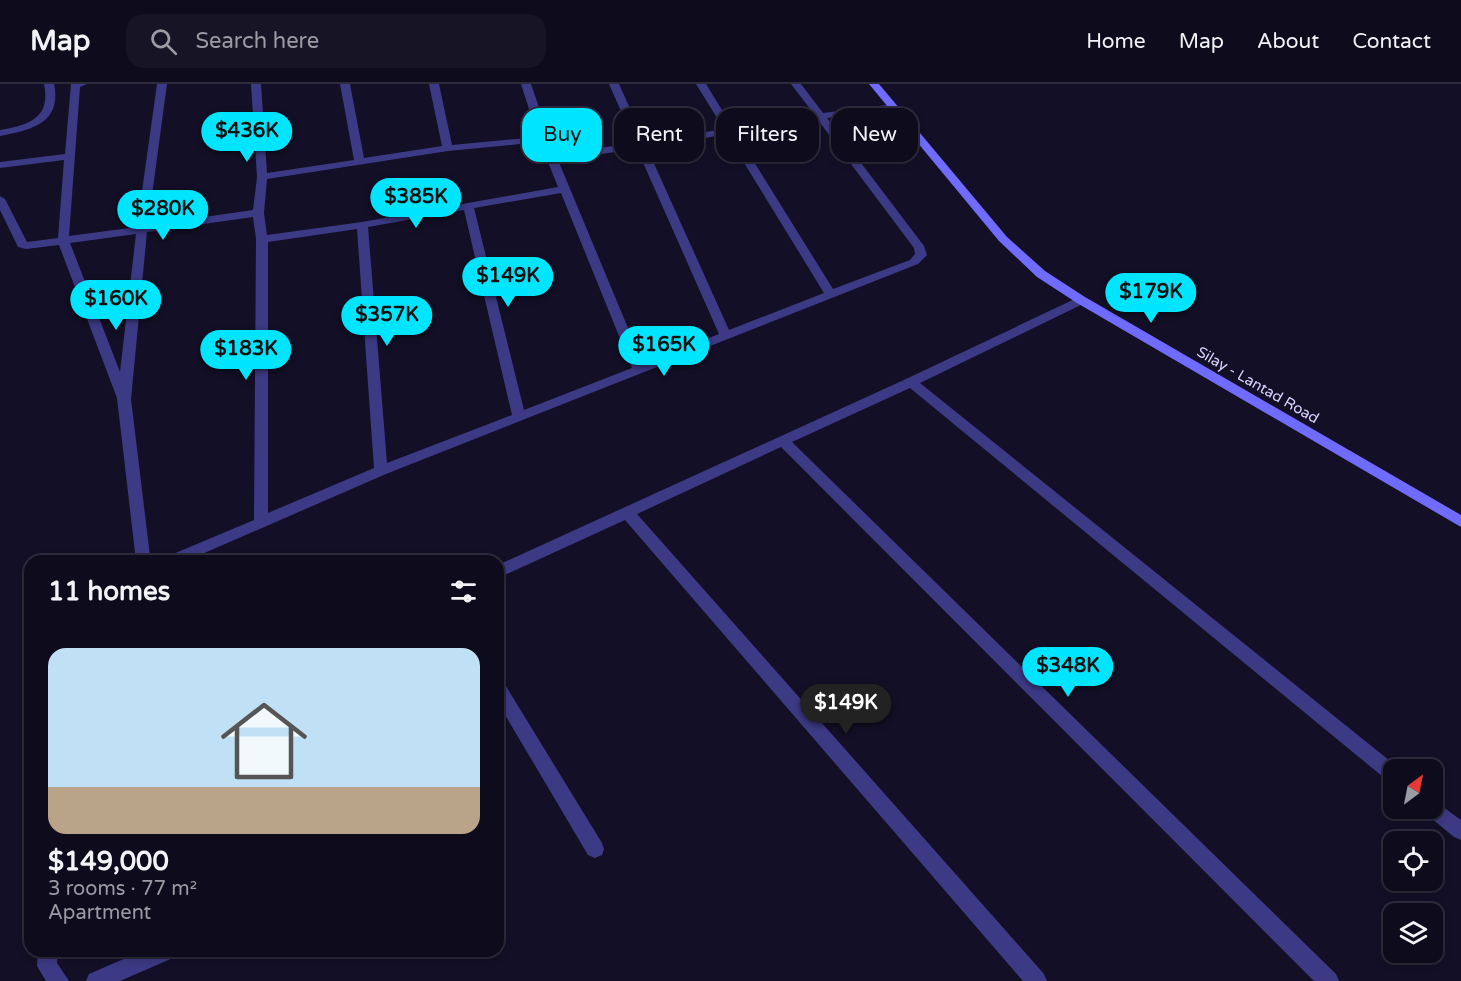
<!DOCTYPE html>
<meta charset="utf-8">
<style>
body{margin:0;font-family:"Varela Round",sans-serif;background:#171425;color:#f1f3f6;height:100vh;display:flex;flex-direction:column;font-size:22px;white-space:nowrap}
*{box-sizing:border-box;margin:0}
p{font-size:20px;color:#9b9ba3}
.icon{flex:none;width:33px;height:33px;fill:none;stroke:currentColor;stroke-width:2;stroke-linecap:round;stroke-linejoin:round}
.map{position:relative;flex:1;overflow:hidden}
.panel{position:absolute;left:24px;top:471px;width:480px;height:402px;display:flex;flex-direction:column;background:#0e0b1c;border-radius:18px;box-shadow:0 3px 9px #0003,0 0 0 2px #2e2b3b}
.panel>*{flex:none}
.banner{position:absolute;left:522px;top:24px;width:570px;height:54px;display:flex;gap:12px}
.needle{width:39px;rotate:32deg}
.fabs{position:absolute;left:1383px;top:675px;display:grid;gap:12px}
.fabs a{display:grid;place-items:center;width:60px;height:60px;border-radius:12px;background:#0e0b1c;box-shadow:0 3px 9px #0003,0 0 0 2px #2e2b3b;font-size:30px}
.price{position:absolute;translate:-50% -51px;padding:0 14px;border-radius:21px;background:#00e5ff;color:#111;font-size:20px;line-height:39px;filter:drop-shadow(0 2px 3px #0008)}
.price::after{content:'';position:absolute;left:50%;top:36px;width:18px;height:14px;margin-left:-9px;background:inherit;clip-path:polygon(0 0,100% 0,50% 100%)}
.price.selected{background:#222;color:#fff}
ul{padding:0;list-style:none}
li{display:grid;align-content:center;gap:12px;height:318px;padding:0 24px}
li+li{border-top:2px solid #2e2b3b}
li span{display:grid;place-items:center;height:186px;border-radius:18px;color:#555}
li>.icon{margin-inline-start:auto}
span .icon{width:108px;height:108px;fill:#fffc;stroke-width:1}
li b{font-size:26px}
h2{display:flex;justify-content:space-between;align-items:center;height:72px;padding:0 24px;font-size:26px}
.chip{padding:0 21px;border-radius:18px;background:#0e0b1c;box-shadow:0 3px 9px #0003,0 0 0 2px #2e2b3b;font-size:21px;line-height:54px}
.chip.selected{background:#00e5ff;color:#111}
header{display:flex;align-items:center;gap:36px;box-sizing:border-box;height:84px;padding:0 30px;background:#0e0b1c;border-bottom:2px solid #2e2b3b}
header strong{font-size:28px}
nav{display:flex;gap:33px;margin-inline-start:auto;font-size:21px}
.search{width:420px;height:54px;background:#171425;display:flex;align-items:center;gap:15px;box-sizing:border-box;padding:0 21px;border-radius:18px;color:#9b9ba3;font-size:22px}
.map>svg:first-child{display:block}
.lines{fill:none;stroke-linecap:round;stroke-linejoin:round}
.street{fill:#3d3a85;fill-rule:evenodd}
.secondary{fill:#6f6bff;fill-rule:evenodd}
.labels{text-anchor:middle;stroke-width:4.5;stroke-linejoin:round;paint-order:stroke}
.street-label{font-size:15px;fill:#d9d4ff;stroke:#130f26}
</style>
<header>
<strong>Map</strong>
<div class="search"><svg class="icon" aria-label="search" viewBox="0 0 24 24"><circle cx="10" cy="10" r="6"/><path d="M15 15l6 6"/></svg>Search here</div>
<nav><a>Home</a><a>Map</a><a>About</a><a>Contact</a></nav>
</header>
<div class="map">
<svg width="1461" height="897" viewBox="0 0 1461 897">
<rect width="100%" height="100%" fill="#130f26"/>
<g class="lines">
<path class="street" d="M44 0H54C62 39 32 46 0 52V46C29 41 51 34 44 0Z
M71 0H87L80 3 69 152 137 143 157 0H167L148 141 253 126 257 93 251 0H261L267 89 354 76 340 0H350L364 74 442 62 429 0H439L452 61 538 53 521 0H531L555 70 635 59 609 0H619L645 58 724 45 696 0H706L733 44 814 30 791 0H801L823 29 895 20 897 22 892 25 827 34 924 162 927 171 918 180 386 390 186 477H163L166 473 254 436 256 155 253 133 147 148 131 315 150 472 155 477H136L117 314 59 161 26 165 18 163 0 126V112L5 115 27 158 58 154 64 76 0 84V78L65 70ZM818 36 914 164 915 170 910 176 833 205 736 49ZM722 51H727L824 209 729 246 647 64ZM540 58 558 103 362 138 267 151 264 129 267 95 448 67ZM637 65 719 250 643 280 558 76ZM561 109 632 284 524 326 474 124ZM464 126 512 331 387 379 368 143ZM357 145 374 384 268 429V158ZM136 150 120 288 70 159Z
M1081 212 1087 216 1085 219 920 299 1400 685 1394 686V699L1388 697 910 304 792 358 1336 890 1339 897H1314L781 363 637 430 1044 890 1047 897H1023L625 436 498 494V481L906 295Z
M498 597 504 599 602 759 604 765 602 771 595 774 588 771 498 619Z
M1432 715 1461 736V756L1454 753 1425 729 1423 724H1432Z
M38 867H58L57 879 69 897H46L37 882Z
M142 867H176L173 874 120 897H86L89 890Z"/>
<path class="secondary" d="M869 0H879L1007 153 1045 187 1085 213 1461 431V443L1077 219 1037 193 999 157Z"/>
</g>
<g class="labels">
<g class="street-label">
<text transform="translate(1258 301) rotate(30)" y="5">Silay - Lantad Road</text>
</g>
</g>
</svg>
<div class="fabs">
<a><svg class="needle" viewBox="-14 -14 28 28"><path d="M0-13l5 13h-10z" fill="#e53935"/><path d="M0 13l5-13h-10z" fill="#9b9ba3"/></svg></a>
<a><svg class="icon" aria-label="locate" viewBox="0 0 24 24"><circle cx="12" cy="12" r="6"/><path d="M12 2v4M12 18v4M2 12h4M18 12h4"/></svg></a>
<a><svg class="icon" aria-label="layers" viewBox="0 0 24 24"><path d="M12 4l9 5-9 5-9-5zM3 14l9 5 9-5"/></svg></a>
</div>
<b class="price" style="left:247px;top:79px">$436K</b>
<b class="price" style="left:416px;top:145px">$385K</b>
<b class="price" style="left:163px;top:157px">$280K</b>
<b class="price" style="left:508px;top:224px">$149K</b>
<b class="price" style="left:1151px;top:240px">$179K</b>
<b class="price" style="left:116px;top:247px">$160K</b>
<b class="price" style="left:387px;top:263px">$357K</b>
<b class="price" style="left:664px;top:293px">$165K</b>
<b class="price" style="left:246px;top:297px">$183K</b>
<b class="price" style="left:1068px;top:614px">$348K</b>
<b class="price selected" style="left:846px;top:651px">$149K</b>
<div class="banner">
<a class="chip selected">Buy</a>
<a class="chip">Rent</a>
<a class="chip">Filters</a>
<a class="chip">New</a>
</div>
<section class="panel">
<h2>11 homes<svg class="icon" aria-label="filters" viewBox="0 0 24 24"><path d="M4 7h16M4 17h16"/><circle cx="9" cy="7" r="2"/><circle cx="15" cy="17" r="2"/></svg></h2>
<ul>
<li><span style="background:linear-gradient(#bfe0f5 75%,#b9a48a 0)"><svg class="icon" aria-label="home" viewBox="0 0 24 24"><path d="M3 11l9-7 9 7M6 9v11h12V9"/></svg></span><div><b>$149,000</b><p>3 rooms · 77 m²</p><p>Apartment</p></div></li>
</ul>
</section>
</div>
